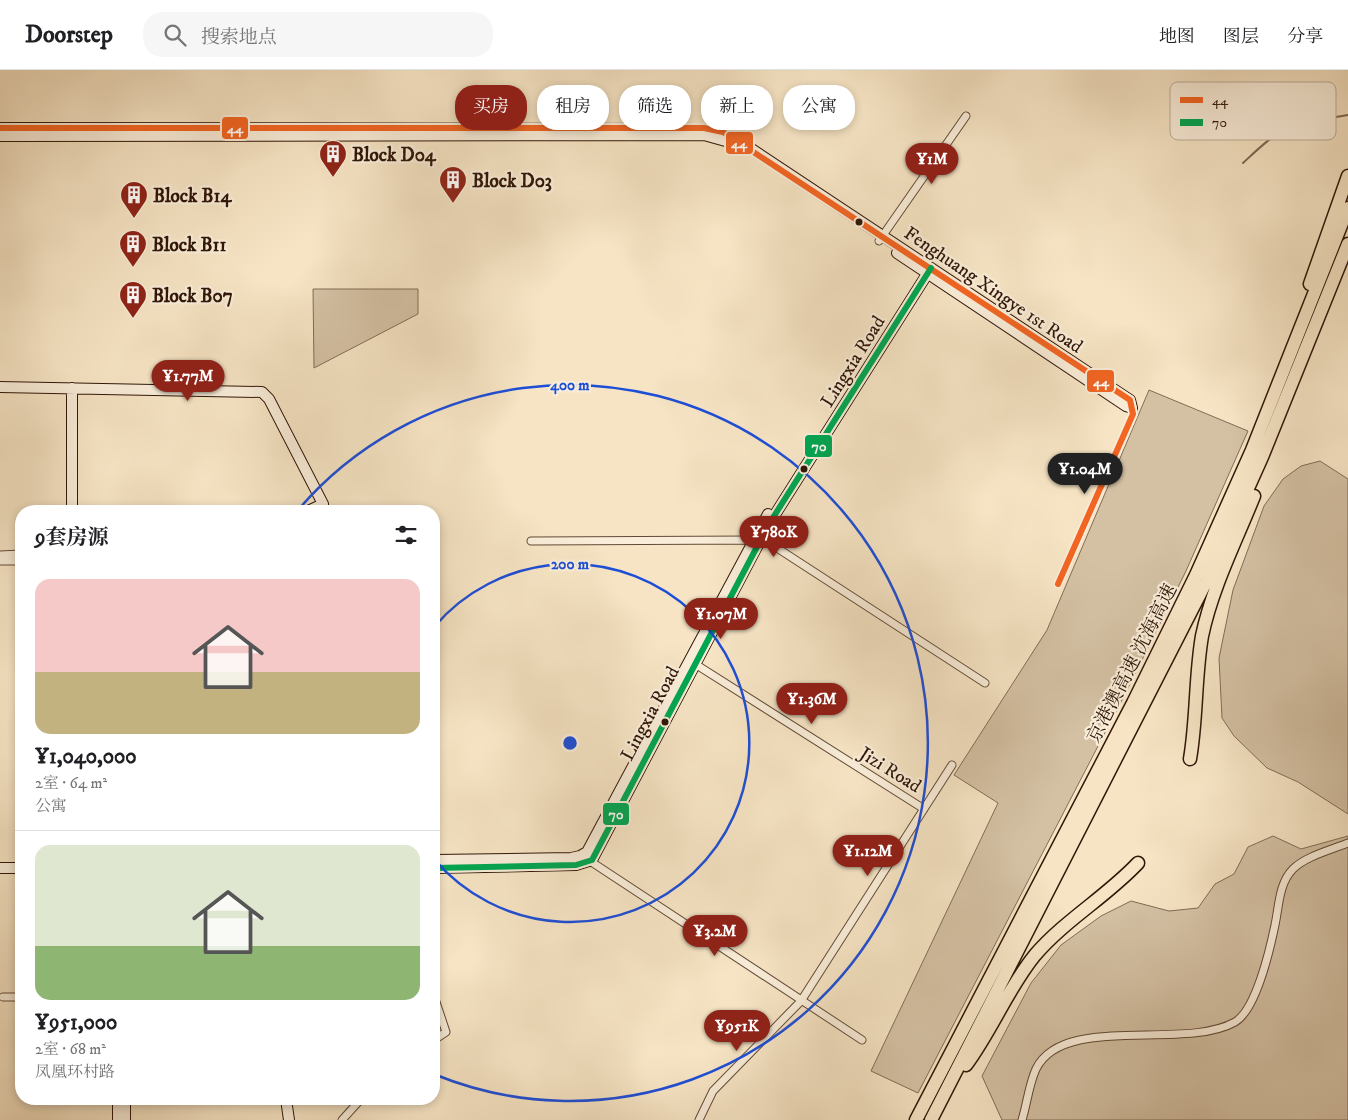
<!DOCTYPE html>
<html lang="zh">
<meta charset="utf-8">
<style>
body{margin:0;font-family:"IM FELL DW Pica","Noto Serif SC",serif;background:#f6f6f6;color:#202124;height:100vh;display:flex;flex-direction:column;font-size:19px;white-space:nowrap}
*{box-sizing:border-box;margin:0}
p{font-size:16px;color:#757577}
.icon{flex:none;width:28px;height:28px;fill:none;stroke:currentColor;stroke-width:2;stroke-linecap:round;stroke-linejoin:round}
.map{position:relative;flex:1;overflow:hidden}
.sheet{position:absolute;left:15px;top:435px;width:425px;height:600px;display:flex;flex-direction:column;background:#fff;border-radius:20px;box-shadow:0 2px 8px #0003}
.sheet>*{flex:none}
.hud{position:absolute;left:455px;top:15px;width:475px;height:45px;display:flex;gap:10px}
.price{position:absolute;translate:-50% -42px;padding:0 11px;border-radius:18px;background:#8f2418;color:#fff;font-size:16px;line-height:32px;filter:drop-shadow(0 1px 2px #0008)}
.price::after{content:'';position:absolute;left:50%;top:30px;width:15px;height:11px;margin-left:-8px;background:inherit;clip-path:polygon(0 0,100% 0,50% 100%)}
.price.on{background:#222;color:#fff}
ul{padding:0;list-style:none}
li{display:grid;align-content:center;gap:10px;height:265px;padding:0 20px}
li+li{border-top:1px solid #e0e0e0}
li span{display:grid;place-items:center;height:155px;border-radius:15px;color:#555}
li>.icon{margin-inline-start:auto}
span .icon{width:90px;height:90px;fill:#fffc;stroke-width:1}
li b{font-size:21px}
h2{display:flex;justify-content:space-between;align-items:center;height:60px;padding:0 20px;font-size:21px}
.tag{padding:0 18px;border-radius:20px;background:#fff;box-shadow:0 2px 8px #0003;font-size:18px;line-height:45px}
.tag.on{background:#8f2418;color:#fff}
header{display:flex;align-items:center;gap:30px;box-sizing:border-box;height:70px;padding:0 25px;background:#fff;border-bottom:1px solid #e0e0e0}
header strong{font-size:24px}
nav{display:flex;gap:28px;margin-inline-start:auto;font-size:18px}
.search{width:350px;height:45px;background:#f6f6f6;display:flex;align-items:center;gap:12px;box-sizing:border-box;padding:0 18px;border-radius:20px;color:#757577;font-size:19px}
.map>svg:first-child{display:block}
.green{fill:#d4c1a4;stroke:#826c56}
.lines{fill:none;stroke-linecap:round;stroke-linejoin:round}
.stream{stroke:#7f6852;stroke-width:2}
.street-casing{stroke:#624a36;stroke-width:9}
.secondary-casing{stroke:#301607;stroke-width:12}
.highway-casing{stroke:#301607;stroke-width:15}
.street{stroke:#f9edd9;stroke-width:7}
.secondary{stroke:#f9edd9;stroke-width:10}
.highway{stroke:#f6e4c4;stroke-width:12}
.bus-1-casing{stroke:#f9edd9;stroke-width:10}
.bus-2-casing{stroke:#f9edd9;stroke-width:10}
.bus-1{stroke:#f26522;stroke-width:6}
.bus-2{stroke:#00a651;stroke-width:6}
.ring{fill:none;stroke:#1d4ed8;stroke-width:2.5}
.bus-dot{fill:#301607;stroke:#f9edd9;stroke-width:2}
.labels{text-anchor:middle;stroke-width:4.5;stroke-linejoin:round;paint-order:stroke}
.poi-label{font-size:19px;font-weight:bold;fill:#301607;stroke:#f9edd9;text-anchor:start}
.street-label{font-size:19px;fill:#301607;stroke:#f9edd9}
.key{fill:#f9edd9;stroke:#bdac9a;stroke-width:1}
.key-label{font-size:14px;fill:#301607}
.centre{fill:#1d4ed8;stroke:#f9edd9;stroke-width:2.5}
.ring-label{font-size:15px;text-anchor:middle;font-weight:bold;fill:#1d4ed8;stroke:#f9edd9;stroke-width:4.5;stroke-linejoin:round;paint-order:stroke}
.line-badge{stroke:#f9edd9;stroke-width:2}
.badge-label{font-size:14px;text-anchor:middle;font-weight:bold;fill:#fff}
</style>
<header>
<strong>Doorstep</strong>
<div class="search"><svg class="icon" aria-label="search" viewBox="0 0 24 24"><circle cx="10" cy="10" r="6"/><path d="M15 15l6 6"/></svg>搜索地点</div>
<nav><a>地图</a><a>图层</a><a>分享</a></nav>
</header>
<div class="map">
<svg width="1348" height="1050" viewBox="0 0 1348 1050">
<rect width="100%" height="100%" fill="#f6e4c4"/>
<filter id="stains"><feTurbulence type="fractalNoise" baseFrequency=".004" numOctaves="4"/><feColorMatrix values="0 0 0 0 .2 0 0 0 0 .09 0 0 0 0 .02 0 0 0 .5 -.17"/></filter>
<radialGradient id="worn" r=".72"><stop offset=".6" stop-color="#630" stop-opacity="0"/><stop offset="1" stop-color="#630" stop-opacity=".3"/></radialGradient>
<path class="green" d="M313 219H418V244L314 298Z
M1149 320 1248 361 1186 501 1123 628 918 1023 871 1001 998 733 954 705 1047 560Z
M1320 391 1348 409V744L1298 712 1267 698 1234 666 1222 648 1219 588 1233 520 1264 436 1283 409 1301 396Z
M1273 766 1301 779 1348 766V1050H1002L982 1006 1031 913 1061 875 1101 846 1131 831 1169 841 1198 838 1215 814 1234 804 1248 777Z"/>
<g class="lines">
<path class="stream" d="M1243 93C1256 81 1270 67 1286 59 1305 51 1328 48 1348 45"/>
<defs>
<path id="street" d="M879 171 966 46
M531 471 752 470 771 474 985 613
M0 485 21 484
M0 491H21
M1058 514 1133 344 1132 338
M692 592 924 739
M587 789 862 970
M434 926 446 962 434 970
M3 927H21
M342 1050 361 1029
M699 1050 713 1021 801 931 952 695
M1022 1050C1027 1034 1029 1014 1036 999 1063 943 1184 981 1235 952 1256 940 1270 879 1275 855 1279 836 1279 813 1293 799 1306 786 1331 780 1348 773"/>
<path id="secondary" d="M0 58 713 59 732 66 1130 330 1132 338
M0 66 704 65 729 72
M897 183 1126 336 1132 338
M0 317 262 322 269 329 323 434 308 441
M72 441V318
M434 790 571 788 580 786 587 782 768 444
M0 798H21
M434 798 576 795 592 790 769 454 931 198
M118 1029V1050
M125 1029V1050
M286 1029 289 1050"/>
<path id="highway" d="M1310 214 1348 106
M1190 689C1197 648 1195 607 1202 566 1212 518 1236 471 1254 426
M966 995C992 960 1008 918 1035 885 1065 850 1106 827 1138 793
M916 1050 1133 633 1196 505 1252 380 1348 138
M931 1050 1206 512 1262 387 1348 174"/>
</defs>
<use href="#street" class="street-casing"/>
<use href="#secondary" class="secondary-casing"/>
<use href="#highway" class="highway-casing"/>
<use href="#street" class="street"/>
<use href="#secondary" class="secondary"/>
<use href="#highway" class="highway"/>
<defs>
<path id="bus-1" d="M0 58H704L723 62 1130 330 1133 344 1058 514"/>
<path id="bus-2" d="M434 798 576 795 592 790 769 454 931 198"/>
</defs>
<use href="#bus-1" class="bus-1-casing"/>
<use href="#bus-2" class="bus-2-casing"/>
<use href="#bus-1" class="bus-1"/>
<use href="#bus-2" class="bus-2"/>
</g>
<g class="ring">
<path d="M434 557A179 179 0 1 1 434 789"/>
<path d="M298 440A358 358 0 1 1 436 1005"/>
</g>
<defs>
<symbol id="building-pin" viewBox="-11 -11 22 30"><path d="M0 17L-7.5 6A9.5 9.5 0 1 1 7.5 6Z" fill="#8f2418" stroke="#f9edd9"/><path d="M-4-6H4V6H1V3H-1V6H-4ZM-2.5-4.3h1.7v1.8h-1.7ZM.8-4.3h1.7v1.8H.8ZM-2.5-1h1.7V.8h-1.7ZM.8-1h1.7V.8H.8Z" fill="#fff"/></symbol>
</defs>
<g fill-rule="evenodd">
<use href="#building-pin" x="317" y="68" width="32" height="43"/>
<use href="#building-pin" x="437" y="94" width="32" height="43"/>
<use href="#building-pin" x="118" y="109" width="32" height="43"/>
<use href="#building-pin" x="117" y="158" width="32" height="43"/>
<use href="#building-pin" x="117" y="209" width="32" height="43"/>
</g>
<g class="bus-dot">
<circle cx="859" cy="152" r="4.5"/>
<circle cx="804" cy="399" r="4.5"/>
<circle cx="665" cy="652" r="4.5"/>
</g>
<g class="labels">
<g class="poi-label">
<text x="352" y="91">Block D04</text>
<text x="472" y="117">Block D03</text>
<text x="153" y="132">Block B14</text>
<text x="152" y="181">Block B11</text>
<text x="152" y="232">Block B07</text>
</g>
<g class="street-label">
<text transform="translate(994 219) rotate(34)" y="7">Fenghuang Xingye 1st Road</text>
<text transform="translate(852 291) rotate(-58)" y="7">Lingxia Road</text>
<text transform="translate(1131 593) rotate(-63)" y="7">京港澳高速 沈海高速</text>
<text transform="translate(649 643) rotate(-62)" y="7">Lingxia Road</text>
<text transform="translate(891 699) rotate(32)" y="7">Jizi Road</text>
</g>
</g>
<rect x="1170" y="12" width="166" height="58" rx="8" class="key"/>
<rect x="1180" y="27" width="23" height="6" fill="#f26522"/>
<rect x="1180" y="49" width="23" height="7" fill="#00a651"/>
<g class="key-label">
<text x="1212" y="35">44</text>
<text x="1212" y="57">70</text>
</g>
<circle cx="570" cy="673" r="8" class="centre"/>
<g class="ring-label">
<text x="570" y="320">400 m</text>
<text x="570" y="499">200 m</text>
</g>
<g class="line-badge">
<rect x="221" y="46" width="28" height="24" rx="5" fill="#f26522"/>
<rect x="725" y="61" width="29" height="24" rx="5" fill="#f26522"/>
<rect x="1086" y="299" width="29" height="24" rx="5" fill="#f26522"/>
<rect x="804" y="364" width="29" height="24" rx="5" fill="#00a651"/>
<rect x="602" y="732" width="28" height="24" rx="5" fill="#00a651"/>
</g>
<g class="badge-label">
<text x="235" y="63">44</text>
<text x="739" y="78">44</text>
<text x="1101" y="316">44</text>
<text x="819" y="381">70</text>
<text x="616" y="749">70</text>
</g>
<rect width="100%" height="100%" filter="url(#stains)"/>
<rect width="100%" height="100%" fill="url(#worn)"/>
</svg>
<b class="price" style="left:932px;top:115px">¥1M</b>
<b class="price" style="left:188px;top:332px">¥1.77M</b>
<b class="price on" style="left:1085px;top:425px">¥1.04M</b>
<b class="price" style="left:774px;top:488px">¥780K</b>
<b class="price" style="left:721px;top:570px">¥1.07M</b>
<b class="price" style="left:812px;top:655px">¥1.36M</b>
<b class="price" style="left:868px;top:807px">¥1.12M</b>
<b class="price" style="left:715px;top:887px">¥3.2M</b>
<b class="price" style="left:737px;top:982px">¥951K</b>
<div class="hud">
<a class="tag on">买房</a>
<a class="tag">租房</a>
<a class="tag">筛选</a>
<a class="tag">新上</a>
<a class="tag">公寓</a>
</div>
<section class="sheet">
<h2>9套房源<svg class="icon" aria-label="filters" viewBox="0 0 24 24"><path d="M4 7h16M4 17h16"/><circle cx="9" cy="7" r="2"/><circle cx="15" cy="17" r="2"/></svg></h2>
<ul>
<li><span style="background:linear-gradient(#f6c9c9 60%,#c2b280 0)"><svg class="icon" aria-label="home" viewBox="0 0 24 24"><path d="M3 11l9-7 9 7M6 9v11h12V9"/></svg></span><div><b>¥1,040,000</b><p>2室 · 64 m²</p><p>公寓</p></div></li>
<li><span style="background:linear-gradient(#dfe7d0 65%,#8fb573 0)"><svg class="icon" aria-label="home" viewBox="0 0 24 24"><path d="M3 11l9-7 9 7M6 9v11h12V9"/></svg></span><div><b>¥951,000</b><p>2室 · 68 m²</p><p>凤凰环村路</p></div></li>
</ul>
</section>
</div>
